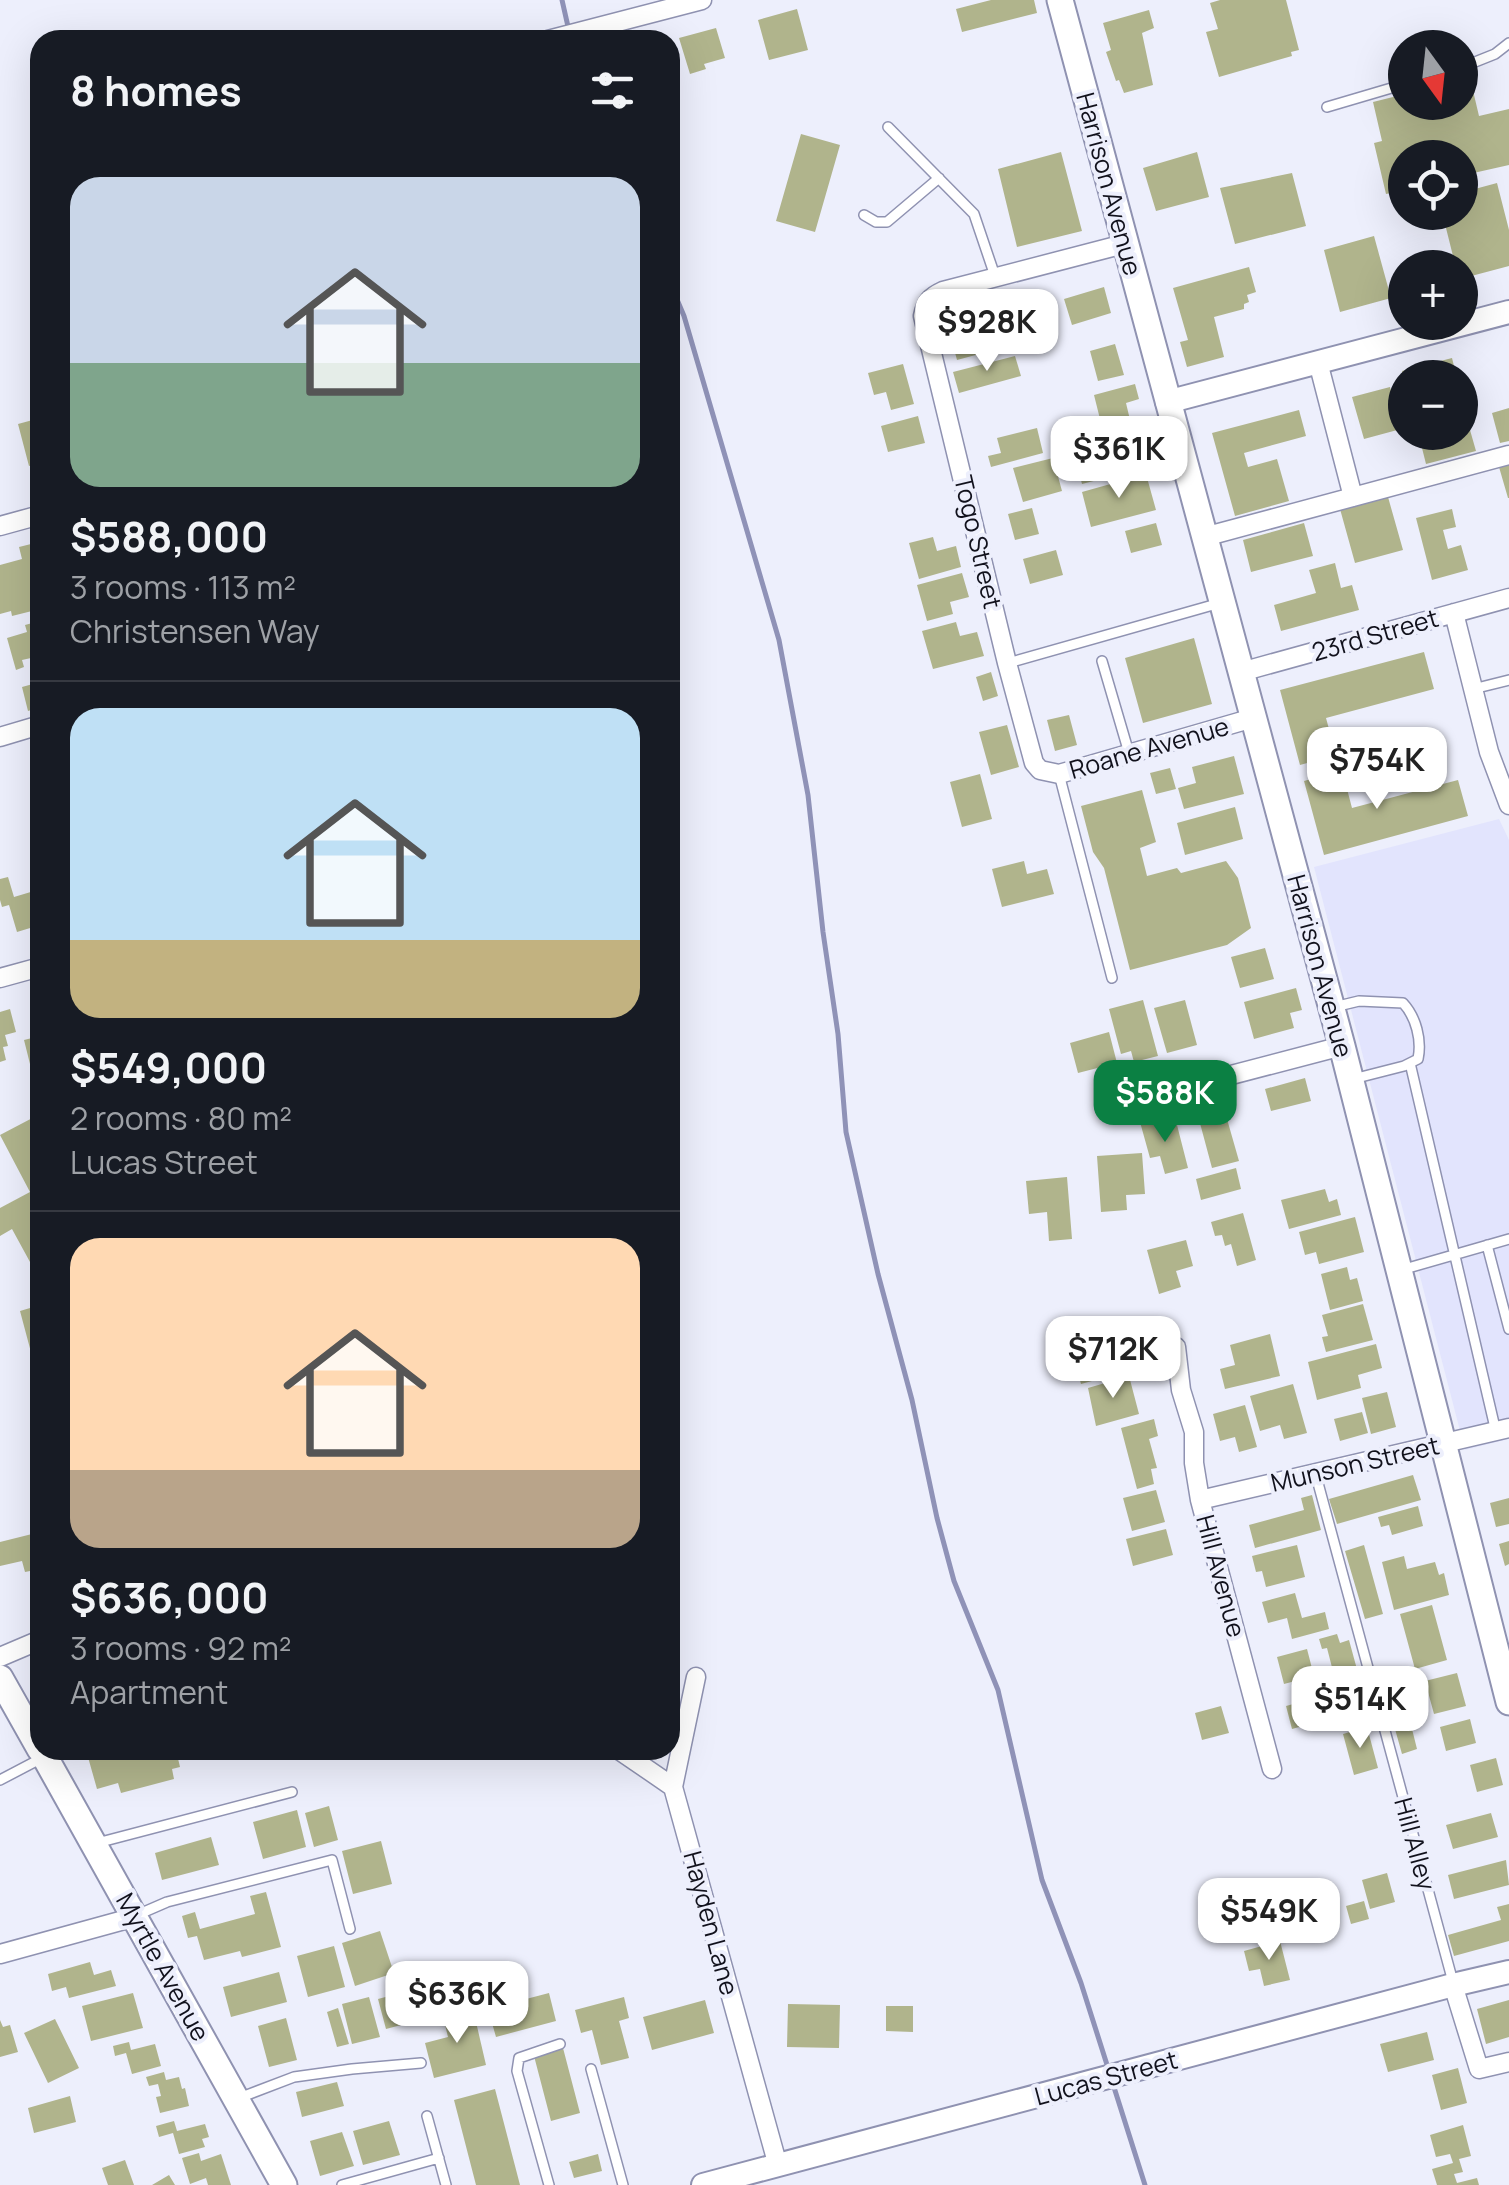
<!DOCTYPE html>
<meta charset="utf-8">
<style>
body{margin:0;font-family:Manrope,sans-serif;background:#242831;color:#f1f3f6;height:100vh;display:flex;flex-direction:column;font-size:38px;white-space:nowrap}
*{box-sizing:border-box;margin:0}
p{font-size:32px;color:#9ea1a6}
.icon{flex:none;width:55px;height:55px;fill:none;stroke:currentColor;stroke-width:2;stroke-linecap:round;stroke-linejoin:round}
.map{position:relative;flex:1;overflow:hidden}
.side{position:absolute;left:30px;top:30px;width:650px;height:1730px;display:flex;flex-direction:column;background:#171b24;border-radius:30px;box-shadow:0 10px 40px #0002}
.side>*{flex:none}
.needle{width:65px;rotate:165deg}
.buttons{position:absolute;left:1388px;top:30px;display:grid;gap:20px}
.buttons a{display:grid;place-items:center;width:90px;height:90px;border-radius:50%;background:#171b24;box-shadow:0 10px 40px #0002;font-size:50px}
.price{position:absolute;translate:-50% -85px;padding:0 22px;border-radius:20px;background:#fff;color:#222;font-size:32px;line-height:65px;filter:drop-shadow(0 2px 5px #0008)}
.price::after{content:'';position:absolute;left:50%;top:60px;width:30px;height:22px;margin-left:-15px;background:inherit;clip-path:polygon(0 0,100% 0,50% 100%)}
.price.active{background:#0b8043;color:#fff}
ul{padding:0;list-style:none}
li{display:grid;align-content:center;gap:20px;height:530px;padding:0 40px}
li+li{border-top:2px solid #363941}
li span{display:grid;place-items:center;height:310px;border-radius:30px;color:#555}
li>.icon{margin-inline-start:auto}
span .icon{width:180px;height:180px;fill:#fffc;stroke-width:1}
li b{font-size:42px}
h2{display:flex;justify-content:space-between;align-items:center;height:120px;padding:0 40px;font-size:42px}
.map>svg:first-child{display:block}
.built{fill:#e2e4fd}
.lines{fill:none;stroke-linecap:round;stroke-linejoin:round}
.stream{stroke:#8f92b7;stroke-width:5}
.building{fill:#b0b48c}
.service-casing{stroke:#8f92b1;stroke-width:12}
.minor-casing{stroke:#8f92b1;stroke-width:21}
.tertiary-casing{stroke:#8f92b1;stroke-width:26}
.secondary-casing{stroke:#8f92b1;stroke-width:29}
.service{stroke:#fff;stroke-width:9}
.minor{stroke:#fff;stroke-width:18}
.tertiary{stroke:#fff;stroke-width:22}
.secondary{stroke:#fff;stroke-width:25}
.labels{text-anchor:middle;stroke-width:8;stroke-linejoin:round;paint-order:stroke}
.street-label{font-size:25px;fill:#11111c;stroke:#edeffc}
</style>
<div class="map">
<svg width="1509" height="2185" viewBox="0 0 1509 2185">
<rect width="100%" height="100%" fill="#edeffc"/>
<path class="built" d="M1499 819 1509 840V1439L1465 1450 1314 867Z"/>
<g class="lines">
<path class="stream" d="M562 0 569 31
M670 283 684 316 779 640 808 795 823 932 838 1034 846 1132 878 1274 912 1400 937 1518 954 1581 998 1690 1042 1880 1081 1983 1109 2071
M1112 2081 1145 2185"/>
</g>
<path class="building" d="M991 0H1034L1037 13 962 32 956 9Z
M1220 0H1286L1299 50 1291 52 1292 56 1219 77 1206 32 1218 29 1210 3Z
M797 9 808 50 769 60 758 20Z
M1149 10 1154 28 1142 33 1153 85 1124 93 1119 80 1116 81 1106 52 1111 50 1103 23Z
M716 28 725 58 704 64 706 69 690 74 679 38Z
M1470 78 1479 116 1509 109V165L1460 176V158H1405V190L1386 194 1374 143 1382 141 1373 102 1405 94V102H1460V81Z
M801 134 840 145 815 232 776 221Z
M1061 152 1082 231 1017 247 998 169Z
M1197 152 1209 197 1156 211 1143 168Z
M1292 173 1306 226 1235 244 1220 188Z
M1497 183 1509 230V266L1460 279V268H1456L1442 212H1460V193Z
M1374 236 1391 298 1340 312 1324 250Z
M1249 267 1256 292 1247 295 1249 302 1244 304V309L1214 317 1224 357 1187 367 1180 342 1188 340 1173 288Z
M1104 287 1111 313 1072 325 1064 299Z
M1015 303 1020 321 1029 318 1035 343 999 352 988 310Z
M973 316 983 353 957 360 947 323Z
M1115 344 1124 375 1098 381 1090 351Z
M1015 356 1021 376 959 393 953 372Z
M1452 358 1457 378H1403L1402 371Z
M903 364 914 404 891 410 886 392 874 395 868 373Z
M1135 384 1139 399 1126 403 1131 424 1103 431 1094 395Z
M1390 387 1401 429 1364 439 1352 397Z
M1460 395 1476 451 1426 464 1418 432H1460Z
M1509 408V441L1500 443 1492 413Z
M1299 410 1306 436 1244 453 1248 467 1277 459 1289 501 1235 516 1212 433Z
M918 416 925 443 888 452 881 426Z
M40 418V463L29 466 18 424Z
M1037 428 1043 453 991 467 988 456 1001 453 997 438Z
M1105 445 1113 476 1082 484 1074 454Z
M1053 458 1062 491 1023 502 1013 468Z
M1509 464V498H1508L1499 467Z
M1146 474 1156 510 1091 527 1082 492Z
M1388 497 1403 550 1355 563 1340 509Z
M1032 508 1039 534 1015 540 1008 514Z
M1452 509 1456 527 1443 530 1448 549 1461 545 1468 570 1432 580 1416 518Z
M1156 523 1162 545 1131 553 1125 531Z
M1304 523 1313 556 1251 572 1243 540Z
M933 537 937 551 956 546 961 567 919 579 909 543Z
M39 542 40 609 12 616 11 611 0 614V565L22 559 19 547Z
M1056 550 1063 575 1030 584 1023 559Z
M1335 563 1341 588 1352 585 1359 610 1281 631 1274 605 1316 593 1309 570Z
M962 573 969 597 950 602 953 614 927 621 917 585Z
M40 621V656L22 660 24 667 16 670 7 638 27 632 25 625Z
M956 622 960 636 977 632 984 656 933 669 922 631Z
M1194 638 1212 704 1143 723 1125 658Z
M1424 652 1434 689 1326 718 1336 755 1300 765 1280 690Z
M991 672 998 696 983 701 976 677Z
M40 682V707L28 711 22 687Z
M1069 715 1077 745 1055 751 1047 720Z
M1007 725 1019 767 991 775 979 732Z
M1234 756 1244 794 1184 809 1178 788 1196 783 1192 767Z
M1170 768 1176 789 1156 794 1150 773Z
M1342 770 1352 808 1458 780 1468 816 1324 855 1304 781Z
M980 774 992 819 962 827 950 782Z
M1142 790 1156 842 1140 848 1147 876 1177 868 1181 873 1226 861 1238 878 1251 928 1227 945 1130 970 1104 868 1093 852 1081 806Z
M1235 807 1243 839 1185 855 1177 823Z
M1024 861 1027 874 1047 869 1054 894 1002 907 992 869Z
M8 877 14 897 34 891 40 911V925L17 932 9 905 2 907 0 900V879Z
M1265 948 1274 979 1240 988 1231 957Z
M1296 988 1302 1010 1290 1013 1294 1028 1254 1039 1244 1002Z
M1143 1000 1158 1056 1134 1062 1131 1051 1121 1054 1109 1009Z
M1185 1000 1197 1045 1167 1053 1154 1008Z
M10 1009 16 1032 5 1035 8 1046 3 1047 6 1060 0 1062V1012Z
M1109 1032 1117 1063 1078 1073 1070 1043Z
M40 1036V1061L30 1064 24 1040Z
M1305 1078 1311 1101 1271 1111 1265 1089Z
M1223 1105 1239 1161 1212 1168 1197 1112Z
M40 1114V1256L30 1262 12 1229 0 1236V1208L30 1192 0 1135Z
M1160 1117 1163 1129 1177 1125 1188 1168 1165 1174 1160 1156 1150 1158 1140 1122Z
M1142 1153 1145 1194 1126 1195 1127 1210 1101 1212 1097 1156Z
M1236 1168 1241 1189 1201 1200 1196 1179Z
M1067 1177 1072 1239 1049 1241 1047 1212 1029 1214 1026 1181Z
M1325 1189 1329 1202 1337 1199 1341 1215 1289 1229 1281 1200Z
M1243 1213 1256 1260 1237 1266 1231 1244 1225 1246 1222 1235 1215 1236 1211 1222Z
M1355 1217 1364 1252 1319 1264 1316 1252 1305 1255 1299 1232Z
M1186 1240 1193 1266 1176 1271 1181 1287 1159 1294 1147 1250Z
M1347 1267 1350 1280 1357 1278 1363 1301 1330 1310 1321 1274Z
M1363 1304 1373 1340 1326 1352 1322 1337 1328 1336 1322 1315Z
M40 1305V1353L32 1356 20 1311Z
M1270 1334 1280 1376 1225 1389 1220 1369 1235 1365 1230 1345Z
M1108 1338 1112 1354 1126 1350 1132 1370 1081 1384 1071 1348Z
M1376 1344 1382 1368 1358 1375 1361 1388 1317 1400 1308 1362Z
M1129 1376 1139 1414 1096 1426 1088 1388Z
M1293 1384 1307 1433 1284 1439 1280 1425 1260 1431 1250 1396Z
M1387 1392 1396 1427 1371 1434 1362 1398Z
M1245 1405 1257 1447 1239 1452 1235 1437 1220 1441 1213 1414Z
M1362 1412 1368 1433 1340 1441 1334 1419Z
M1154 1419 1158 1436 1149 1439 1157 1468 1151 1469 1154 1484 1137 1489 1121 1428Z
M1413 1475 1421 1500 1337 1524 1329 1499Z
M1156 1490 1165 1522 1132 1531 1123 1498Z
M1312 1495 1321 1530 1255 1548 1249 1525 1304 1510 1301 1498Z
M1509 1498V1524L1496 1527 1490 1503Z
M1418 1506 1423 1526 1392 1535 1389 1525 1381 1527 1378 1517Z
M1166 1529 1173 1555 1133 1566 1126 1539Z
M36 1533 40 1550V1569L25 1572 22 1561 0 1566V1542Z
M1509 1541V1564L1505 1566 1499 1544Z
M1297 1545 1305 1577 1266 1587 1262 1571 1256 1572 1252 1556Z
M1364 1545 1383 1614 1365 1619 1345 1551Z
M1404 1556 1407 1569 1435 1562 1439 1575 1444 1573 1449 1595 1394 1610 1382 1562Z
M1295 1593 1302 1618 1325 1612 1329 1629 1292 1639 1287 1618 1268 1623 1262 1602Z
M1432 1605 1447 1660 1415 1669 1400 1614Z
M1337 1634 1340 1643 1349 1640 1358 1673 1335 1679 1327 1648 1322 1649 1319 1639Z
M1307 1649 1314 1676 1284 1684 1277 1657Z
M1457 1673 1466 1706 1434 1714 1425 1681Z
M1399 1678 1410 1721 1392 1726 1380 1683Z
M1322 1696 1328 1719 1292 1729 1286 1706Z
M1359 1704 1364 1722 1339 1729 1334 1711Z
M1221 1706 1229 1733 1202 1740 1195 1713Z
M1470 1719 1476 1743 1446 1751 1440 1727Z
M1411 1725 1417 1749 1402 1754 1395 1729Z
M1367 1727 1378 1768 1354 1775 1343 1734Z
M86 1750H113L115 1756 137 1750H176L180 1767 172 1769 174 1779 121 1793 118 1783 97 1789Z
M1496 1758 1503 1785 1477 1792 1470 1765Z
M329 1806 338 1840 314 1847 305 1813Z
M297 1810 306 1847 263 1859 253 1822Z
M1491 1813 1498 1837 1453 1849 1446 1825Z
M211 1837 219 1865 162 1880 155 1853Z
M381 1841 392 1884 353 1894 342 1851Z
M1506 1860 1509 1885 1454 1899 1448 1875Z
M1387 1873 1395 1902 1370 1909 1362 1880Z
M266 1892 281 1947 242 1957 240 1951 204 1960 197 1936 188 1938 182 1916 195 1912 200 1929 255 1914 250 1896Z
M1364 1901 1369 1919 1351 1924 1346 1906Z
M1509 1904V1941L1454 1956 1448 1935 1501 1920 1497 1907Z
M380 1931 394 1973 355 1986 342 1943Z
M1280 1941 1290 1980 1264 1986 1260 1969 1249 1971 1244 1951Z
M334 1946 345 1987 308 1997 297 1956Z
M90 1962 94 1975 111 1970 116 1986 69 1998 66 1987 52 1991 48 1974Z
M279 1972 287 2002 231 2017 223 1987Z
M430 1985 439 2015 386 2029 378 1999Z
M133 1993 143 2028 91 2041 82 2006Z
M549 1993 556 2021 496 2037 488 2009Z
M369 1997 380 2037 352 2044 342 2004Z
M624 1997 629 2018 619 2021 629 2058 601 2065 592 2030 581 2033 575 2010Z
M705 2000 714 2033 652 2050 643 2017Z
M1509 2000V2037L1486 2044 1477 2009Z
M788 2004 840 2005 839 2048 787 2047Z
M886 2006H913V2032L886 2031Z
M338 2008 349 2044 337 2047 327 2012Z
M473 2009 486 2065 434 2078 425 2043 448 2037 443 2017Z
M286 2018 297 2060 269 2067 258 2026Z
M55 2019 79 2068 48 2083 24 2033Z
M0 2020 3 2027 10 2025 18 2052 0 2057Z
M1427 2032 1434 2060 1388 2072 1380 2044Z
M129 2042 131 2050 155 2044 161 2066 132 2074 126 2053 115 2056 113 2046Z
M563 2048 580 2113 551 2121 534 2056Z
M1458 2068 1467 2103 1441 2110 1432 2075Z
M164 2072 166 2080 179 2077 182 2089 185 2088 189 2106 160 2113 156 2097 161 2096 158 2084 149 2086 146 2077Z
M337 2082 344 2106 302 2117 296 2092Z
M495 2089 520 2185H476L454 2100Z
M70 2096 76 2122 34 2133 28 2108Z
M174 2121 177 2131 205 2124 209 2137 202 2139 205 2147 179 2154 173 2133 159 2137 156 2126Z
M389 2121 400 2155 363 2165 353 2131Z
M1463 2125 1471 2156 1459 2159 1463 2172 1454 2174 1457 2183 1477 2178 1479 2185H1437L1432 2169 1453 2163 1450 2154 1436 2157 1430 2135Z
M342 2132 354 2166 320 2176 310 2141Z
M199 2153 201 2161 221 2154 231 2185H208L206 2178 190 2184 182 2158Z
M598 2154 602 2171 574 2178 569 2162Z
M125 2160 134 2185H108L102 2168Z
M169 2175 175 2185H152Z"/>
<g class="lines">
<defs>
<path id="service" d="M1460 68 1495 54 1509 43
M1327 107 1405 84
M888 127 974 214 995 276
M864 215 876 222H887L939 178
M1102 661 1129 753
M1008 663 1220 603
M1473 689 1509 680
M1059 774 1112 978
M1334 1007 1359 1001 1403 1003C1416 1017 1422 1040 1418 1059L1404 1066 1353 1079
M1410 1063 1496 1432
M1487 1245 1509 1329
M1401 1270 1509 1239
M1315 1472 1453 1982
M0 1780 42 1758
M97 1843 292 1792
M137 1915 167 1902 332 1860 350 1929
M591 2069 623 2185
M239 2098 294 2077 352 2069 421 2063
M427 2116 446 2185
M342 2185 439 2158
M549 2185 517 2071 519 2058 560 2044"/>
<path id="minor" d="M548 40 702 0
M1124 244 943 291C930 297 926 302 923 316L1007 663 1034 763 1040 770 1059 774 1253 718
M1318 362 1353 497
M0 526 40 515
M1204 537 1509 455
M1454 613 1489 752 1509 805
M1241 672 1509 598
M0 737 40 725
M0 978 40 967
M1105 1108 1342 1046
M1176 1347 1181 1390 1194 1432V1463L1200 1500 1272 1769
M1200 1500 1509 1428
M0 1657 40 1640
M696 1677 673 1787 778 2166
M619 1750 673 1787
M0 1954 135 1917
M1453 1985 1479 2069 1509 2062"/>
<path id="tertiary" d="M1167 402 1509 312
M703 2185 1453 1985 1509 1972"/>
<path id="secondary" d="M1060 0 1342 1046 1509 1702
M0 1678 40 1749
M41 1750 284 2185"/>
</defs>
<use href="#service" class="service-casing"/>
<use href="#minor" class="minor-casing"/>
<use href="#tertiary" class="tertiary-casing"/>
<use href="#secondary" class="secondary-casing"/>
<use href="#service" class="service"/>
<use href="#minor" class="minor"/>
<use href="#tertiary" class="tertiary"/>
<use href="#secondary" class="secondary"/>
</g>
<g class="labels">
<g class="street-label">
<text transform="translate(1109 184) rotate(75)" y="9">Harrison Avenue</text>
<text transform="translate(978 542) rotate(77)" y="9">Togo Street</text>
<text transform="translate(1375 635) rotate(-16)" y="9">23rd Street</text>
<text transform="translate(1149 748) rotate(-16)" y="9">Roane Avenue</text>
<text transform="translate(1320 966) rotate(75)" y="9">Harrison Avenue</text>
<text transform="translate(1355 1464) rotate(-13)" y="9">Munson Street</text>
<text transform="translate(1221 1576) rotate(75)" y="9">Hill Avenue</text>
<text transform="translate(1415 1844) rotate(75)" y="9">Hill Alley</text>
<text transform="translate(711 1923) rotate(75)" y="9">Hayden Lane</text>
<text transform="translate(163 1967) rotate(61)" y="9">Myrtle Avenue</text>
<text transform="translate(1106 2078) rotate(-15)" y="9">Lucas Street</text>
</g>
</g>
</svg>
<div class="buttons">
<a><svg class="needle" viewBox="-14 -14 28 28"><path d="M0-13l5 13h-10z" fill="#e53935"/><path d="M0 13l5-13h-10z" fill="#9ea1a6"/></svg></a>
<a><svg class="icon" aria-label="locate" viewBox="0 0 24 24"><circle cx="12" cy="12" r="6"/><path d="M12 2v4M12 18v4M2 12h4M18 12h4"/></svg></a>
<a>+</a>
<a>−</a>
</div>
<b class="price" style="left:987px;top:374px">$928K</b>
<b class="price" style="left:1119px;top:501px">$361K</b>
<b class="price" style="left:1377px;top:812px">$754K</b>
<b class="price active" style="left:1165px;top:1145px">$588K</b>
<b class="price" style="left:1113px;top:1401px">$712K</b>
<b class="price" style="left:1360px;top:1751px">$514K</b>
<b class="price" style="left:1269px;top:1963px">$549K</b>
<b class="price" style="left:457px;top:2046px">$636K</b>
<section class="side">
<h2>8 homes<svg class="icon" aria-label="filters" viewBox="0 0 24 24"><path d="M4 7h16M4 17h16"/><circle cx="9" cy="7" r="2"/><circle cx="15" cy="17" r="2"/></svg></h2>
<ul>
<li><span style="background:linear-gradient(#c9d6e8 60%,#7fa58c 0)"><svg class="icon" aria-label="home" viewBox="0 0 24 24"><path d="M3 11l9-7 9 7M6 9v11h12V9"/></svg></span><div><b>$588,000</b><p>3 rooms · 113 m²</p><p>Christensen Way</p></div></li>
<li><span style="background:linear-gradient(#bfe0f5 75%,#c2b280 0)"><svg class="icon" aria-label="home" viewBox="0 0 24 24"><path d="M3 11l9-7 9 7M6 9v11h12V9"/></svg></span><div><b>$549,000</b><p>2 rooms · 80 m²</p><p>Lucas Street</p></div></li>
<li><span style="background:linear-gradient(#ffd9b3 75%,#b9a48a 0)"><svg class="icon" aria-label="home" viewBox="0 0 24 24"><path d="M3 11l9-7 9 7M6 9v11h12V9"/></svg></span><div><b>$636,000</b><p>3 rooms · 92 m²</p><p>Apartment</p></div></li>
</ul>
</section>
</div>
